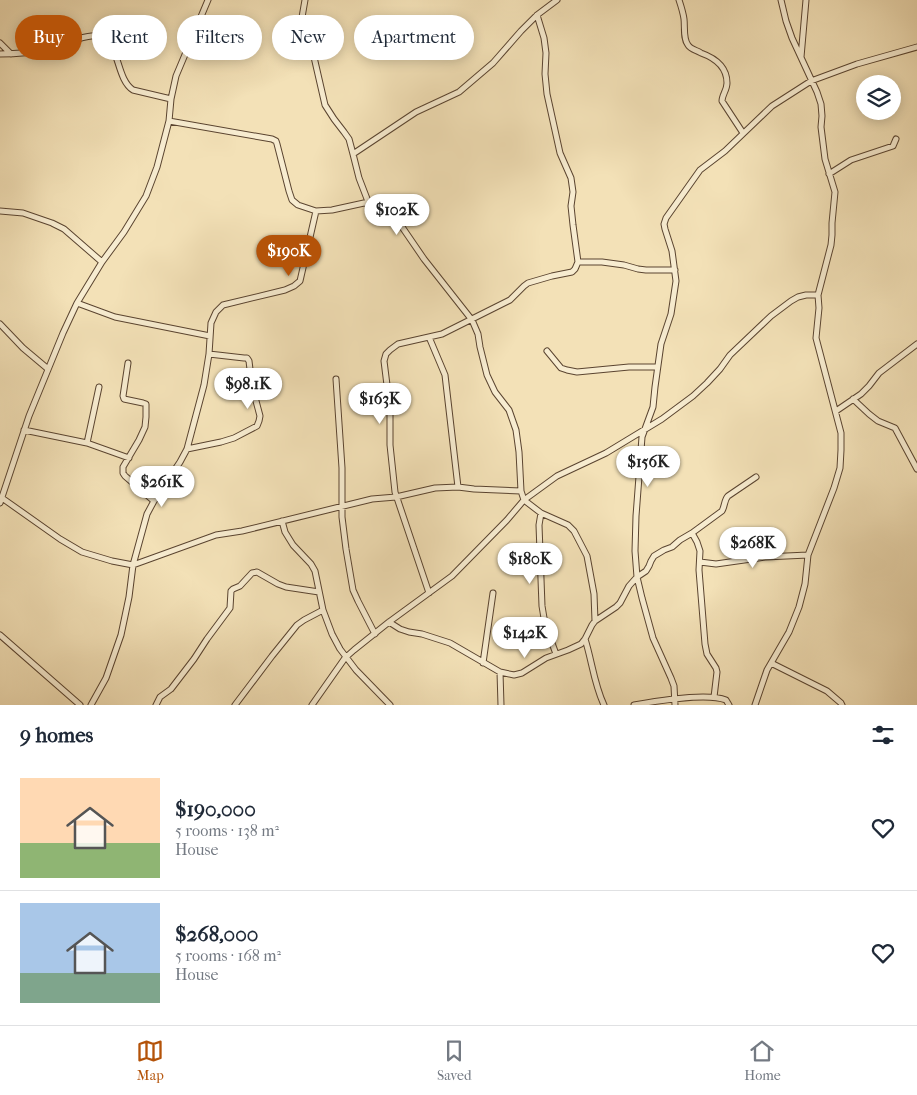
<!DOCTYPE html>
<meta charset="utf-8">
<style>
body{margin:0;font-family:"IM FELL French Canon",serif;background:#f6f6f7;color:#1f2937;height:100vh;display:flex;flex-direction:column;font-size:19px;white-space:nowrap}
*{box-sizing:border-box;margin:0}
p{font-size:16px;color:#747a83}
.icon{flex:none;width:28px;height:28px;fill:none;stroke:currentColor;stroke-width:2;stroke-linecap:round;stroke-linejoin:round}
.map{position:relative;height:705px;overflow:hidden}
.sheet{display:flex;flex-direction:column;background:#fff;flex:1}
.sheet>*{flex:none}
.top-card{position:absolute;left:15px;top:15px;width:500px;height:45px;display:flex;gap:10px}
.tools{position:absolute;left:856px;top:75px;display:grid;gap:10px}
.tools a{display:grid;place-items:center;width:45px;height:45px;border-radius:50%;background:#fff;box-shadow:0 2px 12px #0003;font-size:25px}
.price{position:absolute;translate:-50% -42px;padding:0 11px;border-radius:18px;background:#fff;color:#222;font-size:16px;line-height:32px;filter:drop-shadow(0 1px 2px #0008)}
.price::after{content:'';position:absolute;left:50%;top:30px;width:15px;height:11px;margin-left:-8px;background:inherit;clip-path:polygon(0 0,100% 0,50% 100%)}
.price.active{background:#b45309;color:#fff}
ul{padding:0;list-style:none}
li{display:flex;align-items:center;gap:15px;height:125px;padding:0 20px}
li+li{border-top:1px solid #e0e1e3}
li span{display:grid;place-items:center;flex:none;width:140px;height:100px;border-radius:0px;color:#555}
li>.icon{margin-inline-start:auto}
span .icon{width:60px;height:60px;fill:#fffc;stroke-width:1}
li b{font-size:21px}
h2{display:flex;justify-content:space-between;align-items:center;height:60px;padding:0 20px;font-size:21px}
.pill{padding:0 18px;border-radius:22px;background:#fff;box-shadow:0 2px 12px #0003;font-size:18px;line-height:45px}
.pill.active{background:#b45309;color:#fff}
.dock{display:flex;justify-content:space-around;align-items:center;height:70px;border-top:1px solid #e0e1e3;background:#fff;font-size:14px;color:#747a83}
.dock a{display:grid;justify-items:center;gap:2px}
.dock .active{color:#b45309}
.map>svg:first-child{display:block}
.lines{fill:none;stroke-linecap:round;stroke-linejoin:round}
.minor-casing{stroke:#5a4430;stroke-width:7}
.minor{stroke:#f7ecd0;stroke-width:5}
</style>
<div class="map">
<svg width="917" height="705" viewBox="0 0 917 705">
<rect width="100%" height="100%" fill="#f3e1b7"/>
<filter id="stains"><feTurbulence type="fractalNoise" baseFrequency=".004" numOctaves="4"/><feColorMatrix values="0 0 0 0 .2 0 0 0 0 .09 0 0 0 0 .02 0 0 0 .5 -.17"/></filter>
<radialGradient id="worn" r=".72"><stop offset=".6" stop-color="#630" stop-opacity="0"/><stop offset="1" stop-color="#630" stop-opacity=".3"/></radialGradient>
<g class="lines">
<defs>
<path id="minor" d="M305 0 301 23 304 42 314 57 325 105 334 119 344 132 349 139 353 154 359 178 369 204
M679 0C681 6 683 12 684 19 685 27 683 39 688 45 691 50 697 50 701 53 715 58 727 67 727 83 727 90 722 95 722 101L743 133
M0 43 11 54
M0 54C16 54 31 53 47 49 61 46 98 26 109 42 119 55 119 81 133 90L171 99
M801 57 806 0
M169 121 272 139 276 141 277 144 289 191 292 200 298 205 316 211 332 210 364 203 369 204 375 206 400 224 424 259 472 320 478 334 480 347 487 375 495 392 509 410 516 430 519 452 521 491 524 500 507 520 452 576 389 622 354 650 345 658 312 705
M353 154 416 112 459 92 493 63 521 31 537 15 557 0
M829 174 851 160 893 146 896 139
M0 211 23 213 52 223 64 229 102 262
M578 262H602L624 265 638 269 646 270H675
M77 303 115 317 210 336
M0 324 23 348 48 369
M429 337 445 375 458 487
M547 351 561 368 567 370 577 372 629 367H657
M128 363 123 396 124 399 143 403 146 404V417L145 427 139 440 123 467V473L125 476 154 501
M336 379 342 468V517L346 549 353 590 358 601 375 634
M853 399 869 414 878 421 895 428 917 469
M836 411 861 394 869 386 879 373 917 344
M24 430 87 443 129 458
M87 443 99 387
M187 449 221 442 234 438 257 426 259 421 260 416 252 386 249 361 247 358H244L209 354
M2 498 60 539 82 552 112 561 133 565 216 535 242 531 372 499 396 497 435 488 458 487 474 489 521 491
M0 503 29 416 63 333 77 303 102 262 124 232 146 196 157 167 169 121 171 99 176 76 208 0
M541 513 539 525 542 606 545 624 556 654
M282 521 285 532 293 545 311 564 315 571 323 610 332 634 340 649 356 670 390 705
M692 533 722 511C725 506 724 500 728 496L756 477
M700 562 716 564 765 557 808 555
M429 593 395 492 390 445V409L384 361 386 354 390 350 398 344 442 334 510 300 524 286 528 283 552 276 572 272 575 269 578 262 573 225 571 206 573 192 571 178 560 153 547 94 545 74 546 53 544 38 537 15
M595 621 594 594 587 556 574 531 568 525 541 513 524 500 557 476 606 453 662 419 693 396 707 383 720 369 730 355 771 316 791 301 798 297 806 295H818
M389 622 400 629 409 632 422 634 450 643 500 672 514 675 522 673 546 658 568 650 581 644 585 639 592 625 595 621 616 607 620 603 629 586 637 577 646 571 649 566 651 561 654 556 664 550 672 547 680 540 692 533 697 542 700 551 699 570 705 644 707 654 716 668 717 672 714 697
M0 635 80 705
M585 639C592 661 594 684 604 705
M483 663 493 593
M771 663 827 691 841 703 842 705
M500 672 501 705
M91 705 106 678 121 635 129 597 133 565 147 514 154 501 180 462 187 449 204 385 209 354 211 323 216 312 223 305 285 290 294 286 300 281 316 211
M156 705 160 697 171 689 194 659 207 639 230 608 231 591 233 589 240 586 252 573 257 572 278 584 286 587 319 592
M235 705 272 656 297 625 304 620 323 610
M634 705C656 701 706 692 726 700L729 705
M675 705 674 686 671 678 653 638 642 598 637 577 635 551 636 516 642 437 653 407 655 387 661 344 671 314 676 281 672 251 665 229 664 224 666 218 700 170 725 151 772 106 811 81 857 64 917 47
M755 705 767 670 789 632 799 607 805 584 808 555 834 488 840 468 841 450V433L816 338 819 308 818 295 831 245 832 235V223L835 192 825 159 821 127 822 116 821 104 817 92 792 38 786 21 781 0"/>
</defs>
<use href="#minor" class="minor-casing"/>
<use href="#minor" class="minor"/>
</g>
<rect width="100%" height="100%" filter="url(#stains)"/>
<rect width="100%" height="100%" fill="url(#worn)"/>
</svg>
<div class="tools">
<a><svg class="icon" aria-label="layers" viewBox="0 0 24 24"><path d="M12 4l9 5-9 5-9-5zM3 14l9 5 9-5"/></svg></a>
</div>
<b class="price" style="left:397px;top:236px">$102K</b>
<b class="price active" style="left:289px;top:277px">$190K</b>
<b class="price" style="left:248px;top:410px">$98.1K</b>
<b class="price" style="left:380px;top:425px">$163K</b>
<b class="price" style="left:648px;top:488px">$156K</b>
<b class="price" style="left:162px;top:508px">$261K</b>
<b class="price" style="left:753px;top:569px">$268K</b>
<b class="price" style="left:530px;top:585px">$180K</b>
<b class="price" style="left:525px;top:659px">$142K</b>
<div class="top-card">
<a class="pill active">Buy</a>
<a class="pill">Rent</a>
<a class="pill">Filters</a>
<a class="pill">New</a>
<a class="pill">Apartment</a>
</div>
</div>
<section class="sheet">
<h2>9 homes<svg class="icon" aria-label="filters" viewBox="0 0 24 24"><path d="M4 7h16M4 17h16"/><circle cx="9" cy="7" r="2"/><circle cx="15" cy="17" r="2"/></svg></h2>
<ul>
<li><span style="background:linear-gradient(#ffd9b3 65%,#8fb573 0)"><svg class="icon" aria-label="home" viewBox="0 0 24 24"><path d="M3 11l9-7 9 7M6 9v11h12V9"/></svg></span><div><b>$190,000</b><p>5 rooms · 138 m²</p><p>House</p></div><svg class="icon" aria-label="heart" viewBox="0 0 24 24"><path d="M12 20l-8-8c-3-5 5-10 8-4 3-6 11-1 8 4z"/></svg></li>
<li><span style="background:linear-gradient(#a9c7e8 70%,#7fa58c 0)"><svg class="icon" aria-label="home" viewBox="0 0 24 24"><path d="M3 11l9-7 9 7M6 9v11h12V9"/></svg></span><div><b>$268,000</b><p>5 rooms · 168 m²</p><p>House</p></div><svg class="icon" aria-label="heart" viewBox="0 0 24 24"><path d="M12 20l-8-8c-3-5 5-10 8-4 3-6 11-1 8 4z"/></svg></li>
</ul>
</section>
<nav class="dock">
<a class="active"><svg class="icon" aria-label="map" viewBox="0 0 24 24"><path d="M3 6l6-2 6 2 6-2v14l-6 2-6-2-6 2zM9 4v14M15 6v14"/></svg>Map</a>
<a><svg class="icon" aria-label="saved" viewBox="0 0 24 24"><path d="M7 4h10v16l-5-4-5 4z"/></svg>Saved</a>
<a><svg class="icon" aria-label="home" viewBox="0 0 24 24"><path d="M3 11l9-7 9 7M6 9v11h12V9"/></svg>Home</a>
</nav>
